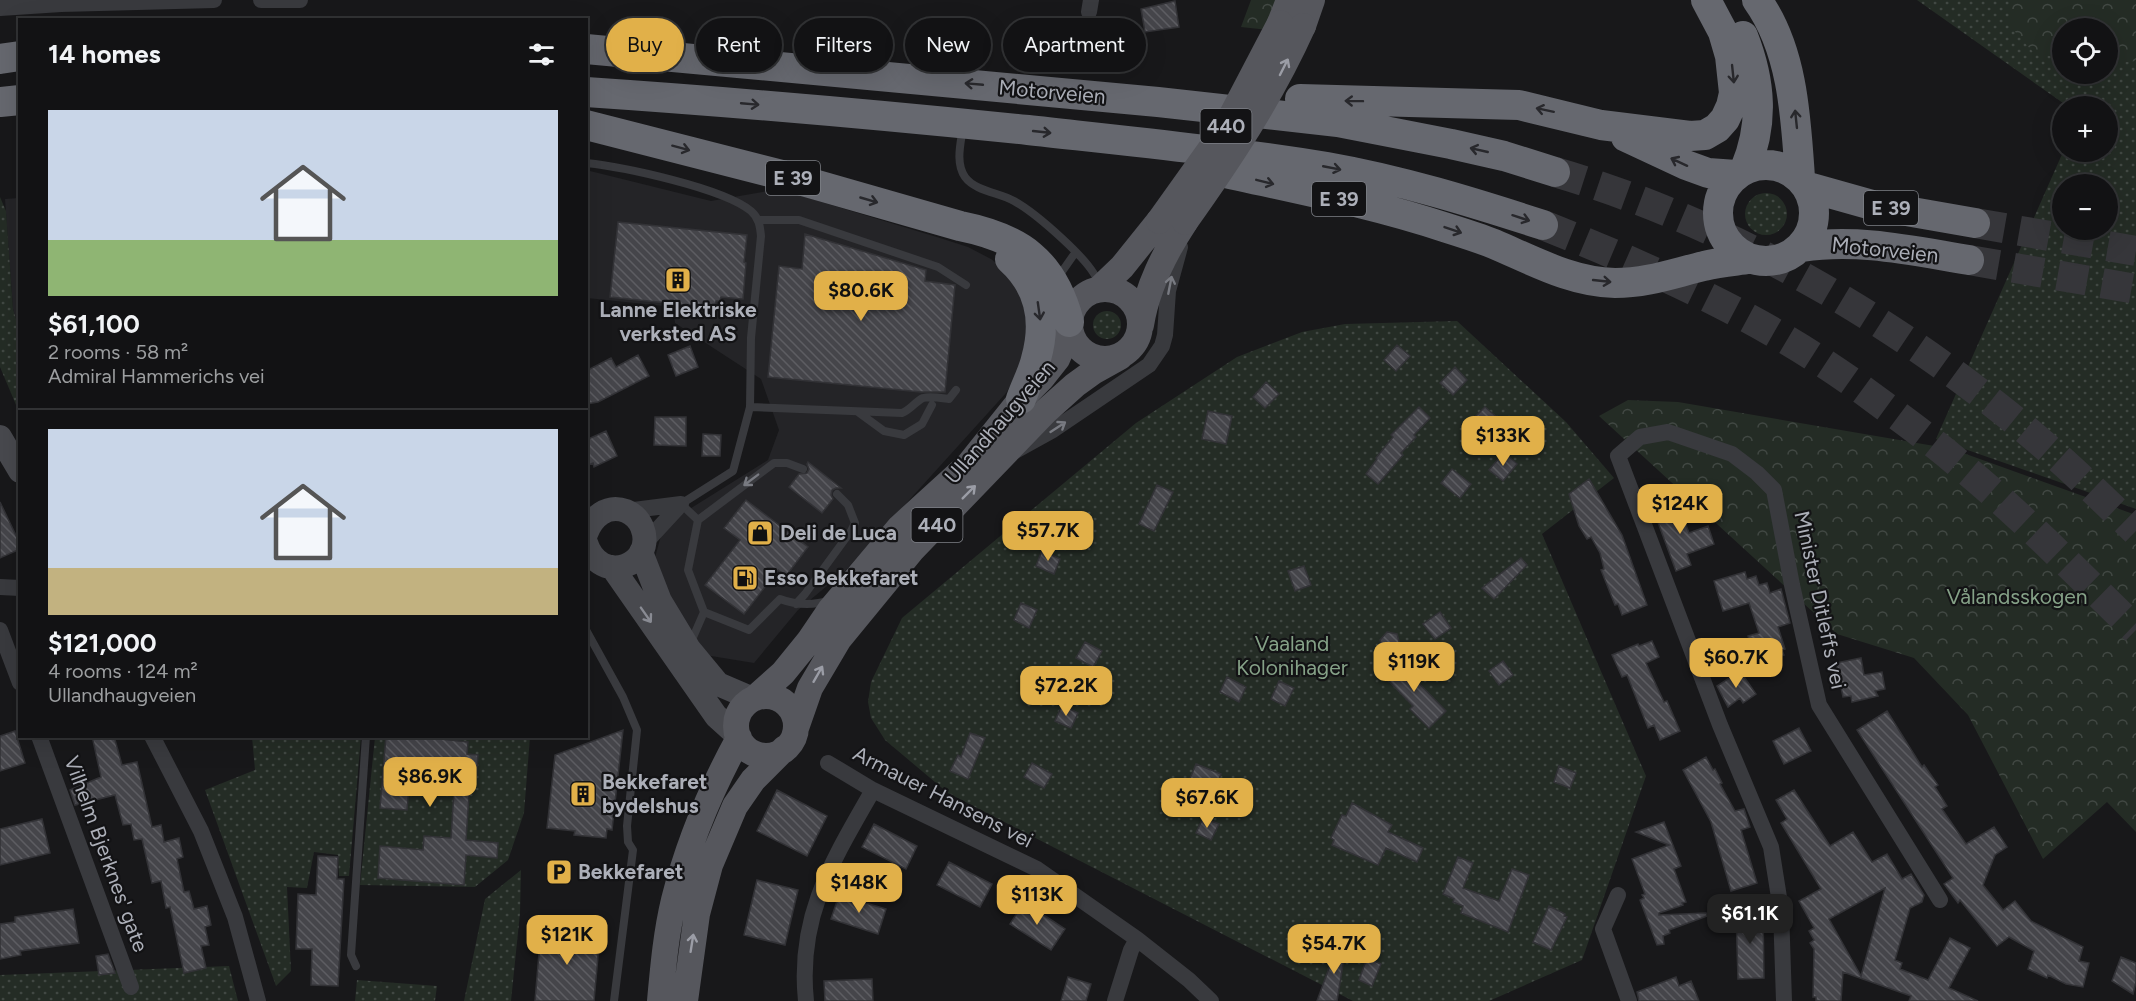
<!DOCTYPE html>
<meta charset="utf-8">
<style>
body{margin:0;font-family:Figtree,sans-serif;background:#1b1b1d;color:#f1f3f6;height:100vh;display:flex;flex-direction:column;font-size:22px;white-space:nowrap}
*{box-sizing:border-box;margin:0}
p{font-size:20px;color:#9c9ea0}
.icon{flex:none;width:33px;height:33px;fill:none;stroke:currentColor;stroke-width:2;stroke-linecap:round;stroke-linejoin:round}
.map{position:relative;flex:1;overflow:hidden}
.details{position:absolute;left:18px;top:18px;width:570px;height:720px;display:flex;flex-direction:column;background:#121214;border-radius:0px;box-shadow:0 6px 24px #0002,0 0 0 2px #313234}
.details>*{flex:none}
.top-card{position:absolute;left:606px;top:18px;width:570px;height:54px;display:flex;gap:12px}
.controls{position:absolute;left:2052px;top:18px;display:grid;gap:12px}
.controls a{display:grid;place-items:center;width:66px;height:66px;border-radius:50%;background:#121214;box-shadow:0 6px 24px #0002,0 0 0 2px #313234;font-size:30px}
.price{position:absolute;translate:-50% -51px;padding:0 14px;border-radius:12px;background:#e1b049;color:#111;font-size:20px;line-height:39px;filter:drop-shadow(0 2px 3px #0008)}
.price::after{content:'';position:absolute;left:50%;top:36px;width:18px;height:14px;margin-left:-9px;background:inherit;clip-path:polygon(0 0,100% 0,50% 100%)}
.price.selected{background:#222;color:#fff}
ul{padding:0;list-style:none}
li{display:grid;align-content:center;gap:12px;height:318px;padding:0 30px}
li+li{border-top:2px solid #313234}
li span{display:grid;place-items:center;height:186px;border-radius:0px;color:#555}
li>.icon{margin-inline-start:auto}
span .icon{width:108px;height:108px;fill:#fffc;stroke-width:1}
li b{font-size:26px}
h2{display:flex;justify-content:space-between;align-items:center;height:72px;padding:0 30px;font-size:26px}
.chip{padding:0 21px;border-radius:27px;background:#121214;box-shadow:0 6px 24px #0002,0 0 0 2px #313234;font-size:21px;line-height:54px}
.chip.selected{background:#e1b049;color:#111}
.map>svg:first-child{display:block}
.built{fill:#242427}
.grass{fill:url(#grass-dots);fill-rule:evenodd}
.forest{fill:url(#forest-crowns)}
.building{fill:url(#building-back-hatch);stroke:#323236;stroke-width:1.5;fill-rule:evenodd}
.lines{fill:none;stroke-linecap:round;stroke-linejoin:round}
.highway-tunnel{stroke:#36363a;stroke-width:30;stroke-dasharray:30 15;stroke-linecap:butt}
.lane{stroke:#393a3e;stroke-width:8}
.street{stroke:#393a3e;stroke-width:16}
.secondary{stroke:#48494e;stroke-width:24}
.primary{stroke:#56575d;stroke-width:26}
.highway{stroke:#66686f;stroke-width:30}
.primary-bridge{stroke:#56575d;stroke-width:26}
.oneway{stroke:#9b9da6}
.oneway2{stroke:#28282c}
.oneway3{stroke:#787a81}
.oneway4{stroke:#898b93}
.labels{text-anchor:middle;stroke-width:4.5;stroke-linejoin:round;paint-order:stroke}
.shield{fill:#131315;stroke:#7e8087;stroke-width:1.5}
.shield-label{font-size:20px;font-weight:bold;fill:#acafb8}
.street-label{font-size:21px;fill:#acafb8;stroke:#131315}
.poi-label{font-size:21px;font-weight:bold;fill:#acafb8;stroke:#131315;text-anchor:start}
.park-label{font-size:21px;fill:#85a187;stroke:#131315}
</style>
<div class="map">
<svg width="2136" height="1001" viewBox="0 0 2136 1001">
<defs>
<pattern id="grass-dots" width="8" height="8" patternUnits="userSpaceOnUse" patternTransform="scale(1.5)"><rect width="8" height="8" fill="#242c25"/><path d="M2 2h.1M6 6h.1" fill="none" stroke="#414843" stroke-width="1.8" stroke-linecap="round"/></pattern>
<pattern id="forest-crowns" width="20" height="18" patternUnits="userSpaceOnUse" patternTransform="scale(1.5)"><rect width="20" height="18" fill="#242c25"/><path d="M2 6a3 3 0 1 1 6 0M12 15a3 3 0 1 1 6 0" fill="none" stroke="#414843"/></pattern>
<pattern id="building-back-hatch" width="6" height="6" patternUnits="userSpaceOnUse" patternTransform="scale(1.5)"><rect width="6" height="6" fill="#45454a"/><path d="M-1 5l2 2M0 0l6 6M5-1l2 2" fill="none" stroke="#5d5d62"/></pattern>
</defs>
<rect width="100%" height="100%" fill="#18181a"/>
<path class="built" d="M586 170 711 201 779 189 940 238 968 247 991 259 1009 273 1026 305 1028 328 1024 354 1017 375 1006 393 845 571 798 610 754 663 705 655 664 592 654 561 664 525 768 460 779 430 761 379 675 323 673 307 587 298Z
M19 198V329L13 309 5 199Z"/>
<path class="grass" d="M1917 0H2136V509L1936 439 2063 152H2108V106H2069L2063 103ZM2062 28H2108V74H2062ZM2062 184H2108V230H2062Z
M1745 214a21 21 0 1 1 42 0a21 21 0 1 1-42 0Z
M0 197 6 211 13 309 19 329V412L0 367Z
M1093 325a14 14 0 1 1 28 0a14 14 0 1 1-28 0Z
M1457 321 1566 422 1614 478 1542 534 1646 776 1582 960 1489 1001H1353L948 793 885 740 871 718 868 702 871 682 902 618 1136 423 1237 357 1302 332 1345 324Z
M252 737H361L349 876H339L338 855 314 852 307 888 287 887 291 971 276 986 205 790 255 770Z
M375 737H530L524 813 508 860 475 887 360 885Z
M521 870 520 913 511 1001H464L485 899Z
M229 966 238 1001H0V975Z
M357 980 437 986 435 1001H355Z"/>
<path class="forest" d="M1251 0H1278L1269 30 1241 27Z
M2011 0H2128L2136 3V61L2108 64V28H2062V59L2033 52 2010 26Z
M1628 400 1678 402 1952 449 2136 515V832L2107 802 2043 859 1968 715 1914 658 1837 634 1599 416Z"/>
<path class="building" d="M1175 1 1179 27 1145 32 1141 9Z
M618 222 747 235 744 262 746 263 743 299 721 297 720 301H716L715 308 610 297Z
M805 234 926 270 925 281 955 285 945 392H921L768 377 779 266 802 269Z
M1397 345 1410 356 1396 371 1384 360Z
M690 346 698 367 676 376 668 355Z
M638 355 649 376 598 402 586 404V371L611 358 616 367Z
M1455 367 1467 380 1453 395 1440 383Z
M1266 382 1279 394 1265 408 1253 397Z
M1419 407 1430 418 1414 435 1416 437 1401 453 1403 455 1378 484 1366 474 1377 459 1376 458 1393 437 1391 435Z
M1485 407 1499 419 1489 431 1474 418Z
M1208 411 1232 416 1226 444 1202 439Z
M655 417H686V446L654 445Z
M606 431 617 456 594 467 593 463 586 466V440Z
M703 434 721 435 720 456H702Z
M1504 452 1517 464 1503 481 1489 470Z
M808 462 841 488H836L832 490 831 495 833 499 822 513 789 487 799 474 807 473 809 469 807 464Z
M1452 469 1471 484 1460 498 1441 483Z
M1589 479 1622 535 1647 605 1622 615 1618 604 1615 605 1601 570 1604 569 1600 553 1591 537 1587 539 1579 526 1569 494Z
M1157 485 1173 492 1154 531 1139 524Z
M746 500 808 547 786 576 778 570 744 614 705 585 740 540 724 528Z
M1677 500 1689 533 1708 526 1714 544 1687 554 1691 565 1676 571 1653 509Z
M0 502 20 544V549L0 558Z
M1042 550 1060 559 1054 574 1036 566Z
M1521 558 1527 565 1494 599 1482 588Z
M1304 566 1311 585 1295 591 1288 571Z
M1745 572 1747 579 1756 576 1759 585 1767 583 1770 593 1781 589 1790 623 1778 627 1785 649 1782 650 1784 655 1757 664 1748 636 1759 633 1749 603 1723 611 1714 581Z
M1021 603 1037 610 1029 628 1014 620Z
M1440 612 1451 628 1435 639 1423 624Z
M1387 632 1397 634 1400 645 1386 659 1380 640Z
M1652 641 1659 657 1646 663 1664 702 1667 701 1680 731 1660 740 1654 725 1648 728 1627 675 1622 677 1612 655 1638 644 1639 646Z
M1085 642 1102 651 1093 667 1076 658Z
M1394 658 1446 711 1429 728 1410 709 1413 706 1380 672Z
M1861 658 1864 675 1882 672 1885 689 1875 691 1878 696 1852 702 1851 696 1843 697 1836 663Z
M1503 661 1513 675 1499 685 1489 671Z
M1740 671 1756 694 1743 703 1740 698 1728 707 1717 686Z
M1227 677 1246 687 1239 702 1220 692Z
M1279 681 1294 688 1285 706 1271 699Z
M1062 705 1078 713 1071 728 1055 721Z
M1887 711 1922 767 1924 765 1938 785 1935 787 1947 806 1942 809 1966 844 1994 827 2007 847 1995 855 1983 885 2003 910 2015 901 2031 921 2083 947 2079 961 2089 963 2083 987 2066 984 2048 975 2047 978 2028 969 2034 951 2009 937 1997 946 1960 900 1958 903 1944 884 1953 878 1857 730Z
M1799 728 1811 751 1784 764 1773 741Z
M623 730 612 830 607 829 606 838 574 835 575 831 547 828 555 755Z
M15 731 25 763 0 771V736Z
M970 733 985 738 968 779 950 771 958 755 961 757Z
M92 736H114L122 765 137 762 152 827 161 825 164 842 179 838 183 857 177 859 184 892 189 891 194 909 207 906 211 925 205 927 209 945 201 946 206 968 184 973 170 907 166 908 161 881 152 883 142 839 134 840 131 824 123 825 115 795 75 805 70 790 101 777Z
M386 736H413L468 742 467 754 478 755 476 781 470 780 466 840 498 843 497 858 466 855 464 885 378 878 380 846 423 850 424 836 451 838 454 791 409 787 407 810 380 808Z
M1706 757 1713 770 1715 769 1722 783 1720 784 1735 811 1744 809 1750 827 1741 830 1757 883 1731 891 1711 822 1683 770Z
M1032 763 1052 774 1044 788 1024 777Z
M1196 764 1221 774 1212 796 1191 789 1193 782 1189 781Z
M1559 766 1576 773 1570 788 1554 782Z
M777 790 827 816 807 856 757 831Z
M1794 790 1830 846 1853 832 1872 862 1887 854 1902 879 1911 874 1924 895 1922 902 1910 908 1895 960 1902 963 1900 969 1928 980 1950 938 1970 948 1949 988 1978 1001H1909L1911 996 1843 972 1841 1001H1816V997H1813L1814 949 1810 943 1814 940 1809 931 1814 928 1799 901 1821 889 1781 823 1787 819 1776 800ZM1885 888 1861 976 1829 919Z
M1352 803 1392 825 1388 832 1423 848 1417 862 1386 848 1378 865 1332 845 1334 840 1331 838 1342 815 1346 816Z
M1203 818 1219 824 1211 840 1196 833Z
M42 819 50 853 0 865V829Z
M1664 822 1681 866 1674 869 1686 902 1682 903 1683 905 1659 913V915L1706 913 1707 916 1669 930 1670 933 1663 936 1664 944 1657 945 1640 900 1644 898 1642 895 1645 894 1632 859 1669 845 1636 832Z
M874 824 917 846 906 869 862 847Z
M318 856 338 857 337 879H344L338 986 311 985 312 949H296L298 894 316 895Z
M1458 857 1473 863 1463 888 1499 901 1512 869 1529 875 1508 932 1461 913 1463 906 1453 902 1454 899 1443 894Z
M949 862 992 884 980 907 937 885Z
M757 880 798 890 785 945 744 935Z
M839 895 886 909 878 934 831 919Z
M1024 902 1065 929 1051 950 1010 924Z
M1549 906 1565 914 1564 916 1567 917 1551 950 1533 942Z
M73 909 79 943 20 951 21 955 0 959V924L15 922V917Z
M1763 911 1764 978 1738 979 1736 912Z
M579 923 584 933 600 934 594 1001H535L541 929 569 932Z
M1340 938 1347 940 1337 1001H1317Z
M108 954 115 973 99 975 96 956Z
M2121 957 2136 963V982L2133 994 2112 981Z
M1367 958 1381 964 1372 986 1359 980Z
M1068 977 1091 984 1086 1001H1061Z
M1676 977 1679 986 1691 981 1699 1001H1639L1637 992Z
M872 979 873 1001H825L824 981Z"/>
<g class="lines">
<path class="highway-tunnel" d="M1555 172C1721 221 1874 308 2008 415 2053 451 2095 491 2136 531
M1975 223 2136 251
M1543 225C1655 270 1766 319 1864 391 1898 416 1933 441 1965 469 2025 519 2080 576 2136 630
M1969 260 2136 289"/>
<path class="lane" d="M963 127C961 142 955 163 965 177 975 191 1000 193 1014 201 1034 212 1096 264 1098 284
M586 163C624 167 723 188 751 211 759 218 760 226 761 236L751 338 750 407 733 471 681 504 698 520 688 570 704 612 749 630 780 599C796 605 813 606 830 600
M759 220H799L938 267 966 285
M1059 281 1061 273 1075 253
M750 407 902 413C910 410 916 401 923 398 930 396 941 398 949 399L956 390
M858 412 884 431 904 435 922 424 932 405
M698 520 774 463H787L803 469
M796 604 805 594 851 531 855 523 848 505 837 494
M586 630 623 697 637 730 627 826 628 842 633 850 614 1001
M691 642 704 612
M356 966 351 955 366 736"/>
<path class="street" d="M261 0H300
M0 8 61 4 214 0
M1089 12 1091 0
M1015 451 1053 430 1149 365 1162 346 1165 335 1168 291 1180 247
M626 511 681 504
M645 543 681 504
M0 587 20 588
M0 630 20 683
M39 736 131 987
M152 736 201 831 235 917 258 1001
M828 763 873 790 1037 869 1137 939 1189 980 1211 1001
M1618 895 1603 929 1629 1001
M806 1001C797 916 833 860 873 790
M1115 1001 1131 950 1137 939
M1784 1001 1781 910 1771 847 1720 725 1618 456 1640 437 1668 432 1732 454 1757 473 1774 490 1792 585 1819 705 1940 900"/>
<path class="secondary" d="M0 437 20 471
M586 534C592 517 607 504 626 511 633 514 639 520 642 527 657 565 600 587 586 543
M641 552 660 601 689 649 718 684 753 699
M612 567 716 716 737 735"/>
<path class="primary" d="M1280 23 1289 0
M1303 26 1312 0
M1070 324a35 35 0 1 1 70 0a35 35 0 1 1-70 0Z
M1099 289 1122 267 1159 221
M1141 325C1147 287 1164 254 1185 222
M736 726a30 30 0 1 1 60 0a30 30 0 1 1-60 0Z
M755 698 783 673 809 641 830 610 900 527 969 464 1021 399 1042 378 1057 359 1070 329
M796 728 810 688 839 639 912 550 1046 411 1075 385 1093 372 1120 357
M660 1001C663 968 666 933 674 900 688 844 711 789 739 738
M685 1001 697 914 710 865 735 806 753 780 785 748"/>
<path class="highway" d="M1757 0C1793 50 1796 118 1800 178
M1743 36C1761 82 1764 124 1745 169
M586 49 1158 102 1338 122 1451 144 1504 156 1555 172
M0 59 20 56
M586 92C734 102 881 115 1028 130 1127 141 1228 151 1327 167 1401 180 1472 202 1543 225
M1300 99 1519 105 1601 125 1690 136 1705 135 1717 128 1725 119 1731 106 1734 93 1730 56 1723 32 1706 0
M0 102 20 100
M586 125 782 175 960 226C1020 238 1053 261 1069 322
M1626 137 1686 165 1708 173 1736 175
M1718 213a48 48 0 1 1 96 0a48 48 0 1 1-96 0Z
M1208 169C1287 187 1369 202 1447 228 1463 233 1479 238 1494 244 1534 261 1571 282 1615 283 1647 283 1674 273 1704 266 1719 262 1735 261 1749 259
M1808 187 1872 205 1975 223
M1802 247C1858 238 1913 251 1969 260
M1010 259C1040 286 1047 320 1036 359 1033 372 1026 385 1021 399"/>
<path class="primary-bridge" d="M1159 221 1224 130 1280 23
M1185 222C1230 159 1271 97 1303 26"/>
</g>
<defs><path id="oneway-shaft" d="M-6 0H5M1.5-3L5.5 0L1.5 3" fill="none" stroke-width="1.6" stroke-linecap="round" stroke-linejoin="round" transform="scale(1.5)"/></defs>
<g class="oneway">
<use href="#oneway-shaft" transform="translate(1284 67) rotate(-63)"/>
<use href="#oneway-shaft" transform="translate(969 492) rotate(-45)"/>
<use href="#oneway-shaft" transform="translate(818 674) rotate(-60)"/>
<use href="#oneway-shaft" transform="translate(692 943) rotate(-81)"/>
</g>
<g class="oneway2">
<use href="#oneway-shaft" transform="translate(1733 74) rotate(84)"/>
<use href="#oneway-shaft" transform="translate(974 84) rotate(-175)"/>
<use href="#oneway-shaft" transform="translate(1354 101) rotate(-179)"/>
<use href="#oneway-shaft" transform="translate(750 104) rotate(5)"/>
<use href="#oneway-shaft" transform="translate(1545 110) rotate(-168)"/>
<use href="#oneway-shaft" transform="translate(1796 119) rotate(-96)"/>
<use href="#oneway-shaft" transform="translate(1042 132) rotate(6)"/>
<use href="#oneway-shaft" transform="translate(681 148) rotate(15)"/>
<use href="#oneway-shaft" transform="translate(1479 150) rotate(-167)"/>
<use href="#oneway-shaft" transform="translate(1679 162) rotate(-155)"/>
<use href="#oneway-shaft" transform="translate(1332 168) rotate(11)"/>
<use href="#oneway-shaft" transform="translate(1265 182) rotate(14)"/>
<use href="#oneway-shaft" transform="translate(869 200) rotate(16)"/>
<use href="#oneway-shaft" transform="translate(1521 218) rotate(18)"/>
<use href="#oneway-shaft" transform="translate(1453 230) rotate(19)"/>
<use href="#oneway-shaft" transform="translate(1602 281) rotate(6)"/>
<use href="#oneway-shaft" transform="translate(1039 311) rotate(82)"/>
</g>
<g class="oneway3">
<use href="#oneway-shaft" transform="translate(1170 285) rotate(-79)"/>
<use href="#oneway-shaft" transform="translate(1058 427) rotate(-33)"/>
<use href="#oneway-shaft" transform="translate(751 480) rotate(143)"/>
</g>
<use class="oneway4" href="#oneway-shaft" transform="translate(646 615) rotate(55)"/>
<defs>
<symbol id="building-square" viewBox="-11 -11 22 22"><rect x="-9" y="-9" width="18" height="18" rx="4" fill="#e1b049" stroke="#131315"/><path d="M-4-6H4V6H1V3H-1V6H-4ZM-2.5-4.3h1.7v1.8h-1.7ZM.8-4.3h1.7v1.8H.8ZM-2.5-1h1.7V.8h-1.7ZM.8-1h1.7V.8H.8Z" fill="#111"/></symbol>
<symbol id="shop-square" viewBox="-11 -11 22 22"><rect x="-9" y="-9" width="18" height="18" rx="4" fill="#e1b049" stroke="#131315"/><path d="M-5-2.5h2.3a2.7 3.5 0 0 1 5.4 0H5L5.5 6h-11ZM-1.5-2.5h3a1.5 2.3 0 0 0-3 0Z" fill="#111"/></symbol>
<symbol id="fuel-square" viewBox="-11 -11 22 22"><rect x="-9" y="-9" width="18" height="18" rx="4" fill="#e1b049" stroke="#131315"/><path d="M-5.5-6h7V0h2V4h1.3V-2.5L3-4.5l.8-.8L6-3V5H2.5V1h-1V6h-7ZM-4.2-4.7v3.2H.2V-4.7Z" fill="#111"/></symbol>
<symbol id="parking-square" viewBox="-11 -11 22 22"><rect x="-9" y="-9" width="18" height="18" rx="4" fill="#e1b049" stroke="#131315"/><path d="M-3.5-5.5H1a3.5 3.5 0 0 1 0 7H-1V5.5H-3.5ZM-1-3.4V-.6H.8a1.4 1.4 0 0 0 0-2.8Z" fill="#111"/></symbol>
</defs>
<g fill-rule="evenodd">
<use href="#building-square" x="663" y="265" width="30" height="30"/>
<use href="#shop-square" x="745" y="518" width="30" height="30"/>
<use href="#fuel-square" x="730" y="563" width="30" height="30"/>
<use href="#building-square" x="568" y="779" width="30" height="30"/>
<use href="#parking-square" x="544" y="857" width="30" height="30"/>
</g>
<g class="labels">
<g class="shield">
<rect x="1200.5" y="109" width="51" height="34" rx="4.5"/>
<rect x="766" y="161" width="54" height="34" rx="4.5"/>
<rect x="1312" y="182" width="54" height="34" rx="4.5"/>
<rect x="1864" y="191" width="54" height="34" rx="4.5"/>
<rect x="911.5" y="508" width="51" height="34" rx="4.5"/>
</g>
<g class="shield-label">
<text x="1226" y="133">440</text>
<text x="793" y="185">E 39</text>
<text x="1339" y="206">E 39</text>
<text x="1891" y="215">E 39</text>
<text x="937" y="532">440</text>
</g>
<g class="street-label">
<text transform="translate(1052 92) rotate(5)" y="7">Motorveien</text>
<text transform="translate(1885 250) rotate(6)" y="7">Motorveien</text>
<text transform="translate(1000 422) rotate(-49)" y="7">Ullandhaugveien</text>
<text transform="translate(1820 600) rotate(78)" y="7">Minister Ditleffs vei</text>
<text transform="translate(943 797) rotate(27)" y="7">Armauer Hansens vei</text>
<text transform="translate(106 854) rotate(70)" y="7">Vilhelm Bjerknes' gate</text>
</g>
<g class="poi-label">
<text x="678" y="317" text-anchor="middle">Lanne Elektriske<tspan x="678" dy="24">verksted AS</tspan></text>
<text x="780" y="540">Deli de Luca</text>
<text x="764" y="585">Esso Bekkefaret</text>
<text x="602" y="789">Bekkefaret<tspan x="602" dy="24">bydelshus</tspan></text>
<text x="578" y="879">Bekkefaret</text>
</g>
<g class="park-label">
<text x="2017" y="604">Vålandsskogen</text>
<text x="1292" y="651">Vaaland<tspan x="1292" dy="24">Kolonihager</tspan></text>
</g>
</g>
</svg>
<div class="controls">
<a><svg class="icon" aria-label="locate" viewBox="0 0 24 24"><circle cx="12" cy="12" r="6"/><path d="M12 2v4M12 18v4M2 12h4M18 12h4"/></svg></a>
<a>+</a>
<a>−</a>
</div>
<b class="price" style="left:861px;top:322px">$80.6K</b>
<b class="price" style="left:1503px;top:467px">$133K</b>
<b class="price" style="left:1680px;top:535px">$124K</b>
<b class="price" style="left:1048px;top:562px">$57.7K</b>
<b class="price" style="left:1736px;top:689px">$60.7K</b>
<b class="price" style="left:1414px;top:693px">$119K</b>
<b class="price" style="left:1066px;top:717px">$72.2K</b>
<b class="price" style="left:430px;top:808px">$86.9K</b>
<b class="price" style="left:1207px;top:829px">$67.6K</b>
<b class="price" style="left:859px;top:914px">$148K</b>
<b class="price" style="left:1037px;top:926px">$113K</b>
<b class="price selected" style="left:1750px;top:945px">$61.1K</b>
<b class="price" style="left:567px;top:966px">$121K</b>
<b class="price" style="left:1334px;top:975px">$54.7K</b>
<div class="top-card">
<a class="chip selected">Buy</a>
<a class="chip">Rent</a>
<a class="chip">Filters</a>
<a class="chip">New</a>
<a class="chip">Apartment</a>
</div>
<section class="details">
<h2>14 homes<svg class="icon" aria-label="filters" viewBox="0 0 24 24"><path d="M4 7h16M4 17h16"/><circle cx="9" cy="7" r="2"/><circle cx="15" cy="17" r="2"/></svg></h2>
<ul>
<li><span style="background:linear-gradient(#c9d6e8 70%,#8fb573 0)"><svg class="icon" aria-label="home" viewBox="0 0 24 24"><path d="M3 11l9-7 9 7M6 9v11h12V9"/></svg></span><div><b>$61,100</b><p>2 rooms · 58 m²</p><p>Admiral Hammerichs vei</p></div></li>
<li><span style="background:linear-gradient(#c9d6e8 75%,#c2b280 0)"><svg class="icon" aria-label="home" viewBox="0 0 24 24"><path d="M3 11l9-7 9 7M6 9v11h12V9"/></svg></span><div><b>$121,000</b><p>4 rooms · 124 m²</p><p>Ullandhaugveien</p></div></li>
</ul>
</section>
</div>
